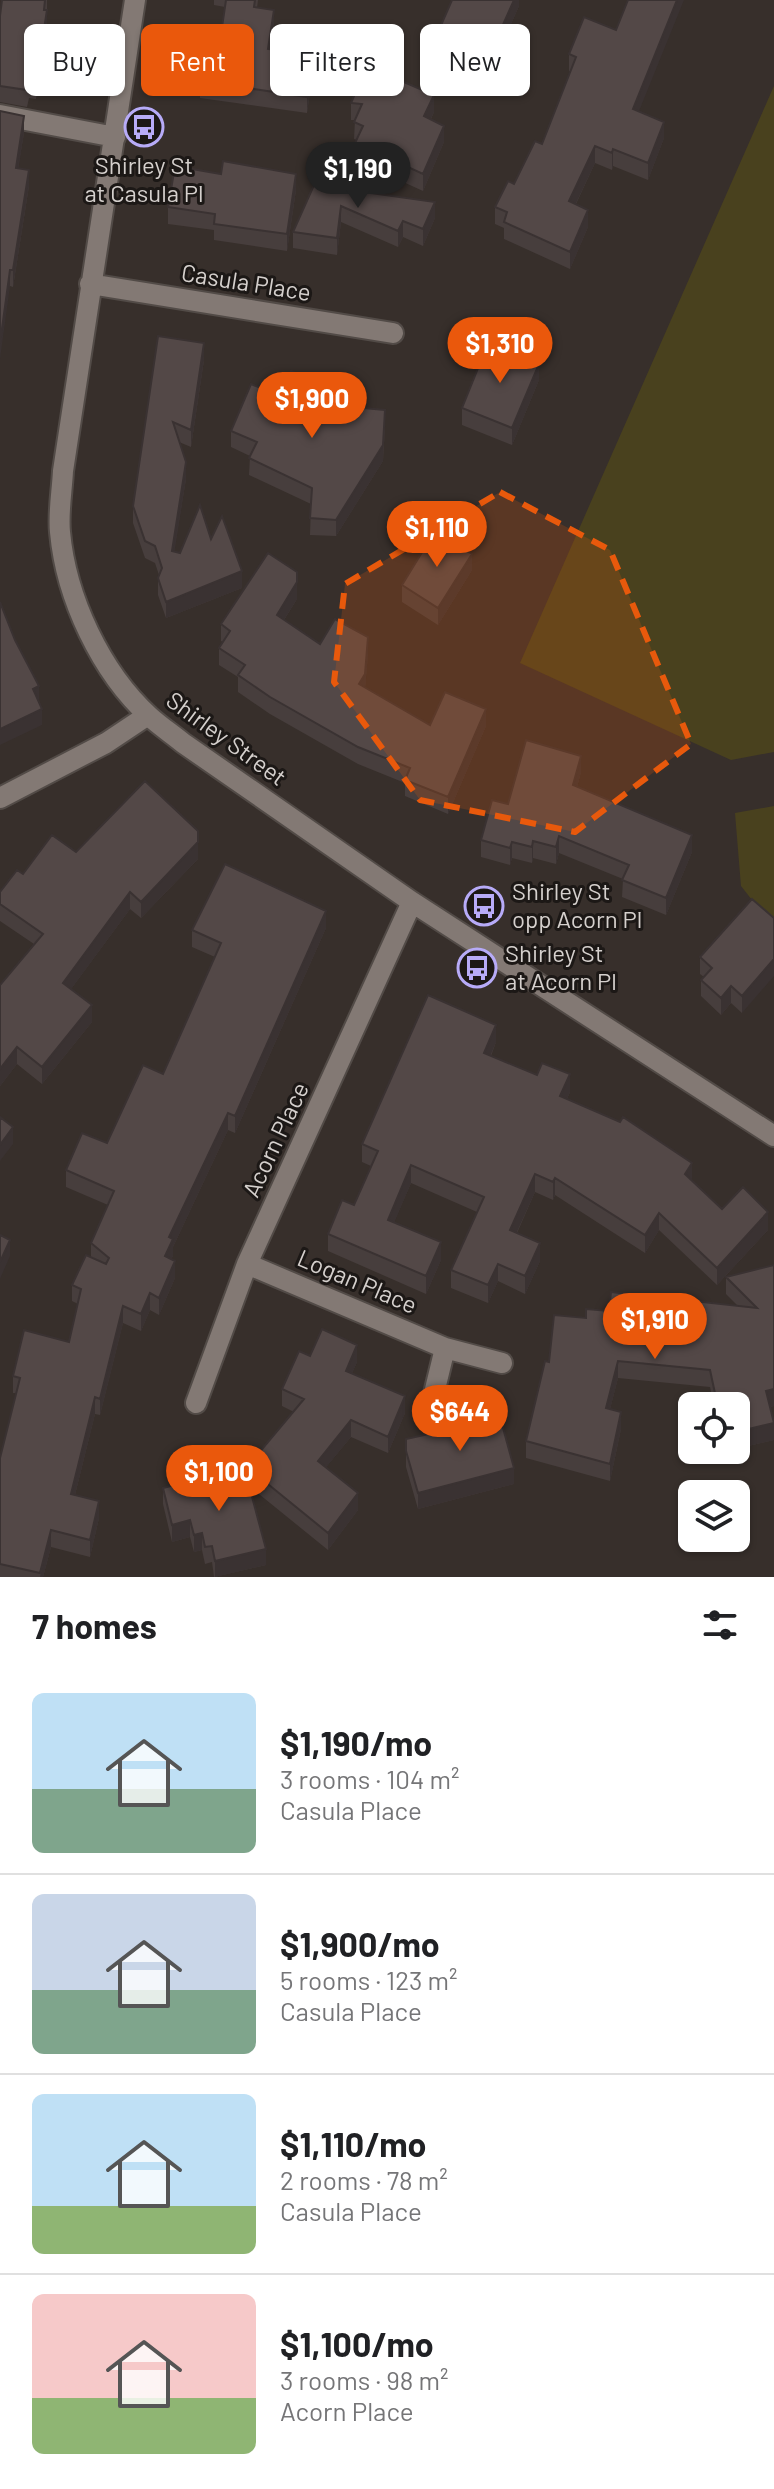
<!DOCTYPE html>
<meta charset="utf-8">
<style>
body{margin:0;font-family:Barlow,sans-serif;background:#f2f2f2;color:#202124;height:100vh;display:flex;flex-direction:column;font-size:30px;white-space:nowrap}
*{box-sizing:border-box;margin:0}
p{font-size:26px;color:#757577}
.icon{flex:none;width:44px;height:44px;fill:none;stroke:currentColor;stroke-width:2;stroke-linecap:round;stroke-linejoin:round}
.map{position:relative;height:1577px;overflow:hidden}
.panel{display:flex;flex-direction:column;background:#fff;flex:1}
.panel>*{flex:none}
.banner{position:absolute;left:24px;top:24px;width:726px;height:72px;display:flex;gap:16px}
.tools{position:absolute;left:678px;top:1392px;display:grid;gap:16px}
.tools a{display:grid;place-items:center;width:72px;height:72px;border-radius:12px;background:#fff;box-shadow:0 2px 6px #0004;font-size:40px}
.price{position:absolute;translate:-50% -68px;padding:0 18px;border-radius:28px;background:#ea580c;color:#fff;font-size:26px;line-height:52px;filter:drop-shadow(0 2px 4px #0008)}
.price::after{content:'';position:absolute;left:50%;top:48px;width:24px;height:18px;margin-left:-12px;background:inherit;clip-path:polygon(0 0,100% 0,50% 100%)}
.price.current{background:#222;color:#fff}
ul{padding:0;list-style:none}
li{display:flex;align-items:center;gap:24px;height:200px;padding:0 32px}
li+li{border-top:2px solid #e0e0e0}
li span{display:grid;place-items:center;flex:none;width:224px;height:160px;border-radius:12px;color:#555}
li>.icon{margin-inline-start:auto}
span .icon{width:96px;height:96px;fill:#fffc;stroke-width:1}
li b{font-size:34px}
h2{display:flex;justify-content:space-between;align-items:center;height:96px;padding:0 32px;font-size:34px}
.pill{padding:0 28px;border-radius:12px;background:#fff;box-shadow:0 2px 6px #0004;font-size:28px;line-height:72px}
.pill.current{background:#ea580c;color:#fff}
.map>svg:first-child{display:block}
.green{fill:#49411e}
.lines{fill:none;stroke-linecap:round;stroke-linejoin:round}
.minor-casing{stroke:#524b47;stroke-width:24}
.minor{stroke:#837974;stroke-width:20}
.wall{fill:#473e3d}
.shaded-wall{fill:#3a3232}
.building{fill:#534847;stroke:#3a3232;stroke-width:2}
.marked{fill:#e8590c;fill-opacity:0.2;stroke:#e8590c;stroke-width:6;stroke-dasharray:16 10;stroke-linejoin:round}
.labels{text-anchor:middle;stroke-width:6;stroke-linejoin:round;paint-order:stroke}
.poi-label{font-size:24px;fill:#d5d0cd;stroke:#1c1816;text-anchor:start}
.street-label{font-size:24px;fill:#d5d0cd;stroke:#1c1816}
</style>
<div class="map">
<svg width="774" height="1577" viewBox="0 0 774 1577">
<rect width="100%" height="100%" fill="#372f2b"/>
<path class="green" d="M774 86V752L731 760 520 663Z
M774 806V928L741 886 735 813Z"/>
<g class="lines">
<defs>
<path id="minor" d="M135 0 63 471C62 491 58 513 60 532 66 598 101 672 149 716 160 726 172 734 183 743L412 902 774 1136
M0 115 115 137
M90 284 393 333
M0 798 106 743 148 715
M247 1264 445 1348 502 1363
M196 1403 247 1264 412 902
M430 1410 445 1348"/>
</defs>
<use href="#minor" class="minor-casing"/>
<use href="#minor" class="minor"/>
</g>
<path class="wall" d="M1 0H47V27L36 99 29 98 27 107 0 102V16L2 0Z
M214 0H258L257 8 274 27 271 49 313 72 307 113 200 98V81L219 47 225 7 214 5Z
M519 0V6L490 71 438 48V32Z
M584 17 639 111 664 138 648 180 613 166 612 170 595 163 576 204 588 227 570 269 504 239V228L495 224V207L514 184 542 144 571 72 569 71V54Z
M351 103 434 112 431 119 444 142 423 191 355 160V143L357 140 354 139 355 120H351Z
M0 111 24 133 18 168 29 186 13 287 10 286Z
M314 185 435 218 423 246 403 237 398 247 341 222 337 255 293 248V232Z
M296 190 287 251 214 240V230L168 224V207Z
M204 360 191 447 179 442 186 479 174 551 180 553 211 539 242 588 166 618 158 595V578L159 575 155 563 145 558 133 523V506Z
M539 380 512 445 462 425V408Z
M280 396 326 404 385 426 383 461 336 536 310 535 311 504 249 475 250 456 231 447V431Z
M472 570 438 625 402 602V585Z
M297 599 284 620 320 644 368 654 365 688 430 725 486 726 448 814 405 796V783L358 764 270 714 238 692V677L219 665V648L223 642 221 641V624Z
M581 772 577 787 692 852 666 915 622 897 623 879 559 853 556 864 533 858 532 863 512 858 510 865 481 857V840L508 804Z
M76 852 198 859 141 918 130 909 71 989 92 1022 42 1084 17 1064 0 1086V985L34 944 0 921V892L23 874Z
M752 899 742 1013 731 1003 721 1015 701 996V980L704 977 700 974V957Z
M326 928 235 1133 228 1130 173 1247V1256L171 1259 175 1278 159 1315 150 1310 141 1331 123 1323 100 1415 95 1414 75 1495 99 1518 90 1557 51 1547 43 1577H0V1458L16 1393H13V1376L69 1342 78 1304 72 1301V1285L91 1257V1243L108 1205 66 1187V1170L107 1143 163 1074 215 957 192 947V930Z
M496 1042 491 1056 570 1092 567 1099 692 1180 722 1209 768 1230 717 1285 659 1230 645 1253 555 1195 553 1200 535 1192 517 1233 540 1261 525 1294 498 1281 488 1303 451 1288V1270L477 1212 411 1183 394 1222 441 1260 426 1294 328 1251V1234L354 1205 371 1166 362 1162V1144Z
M774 1265V1406L770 1407 774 1440 736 1449V1406H714L710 1387 618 1378 610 1409 621 1429 610 1481 526 1458V1441L549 1362 586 1318 609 1311 738 1306 726 1294V1277Z
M310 1356 357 1362 352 1373 405 1413 388 1453 351 1437 326 1467 358 1510 328 1550 249 1486 266 1565 214 1577 212 1562 205 1564 202 1550 194 1552 190 1537 172 1542 163 1504V1488L247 1477V1467L294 1412 282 1406V1389Z
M406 1439 514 1484 418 1509 406 1467Z"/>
<path class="shaded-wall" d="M514 0H519V6L490 71V54Z
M677 0H684L633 126V109Z
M47 10V27L36 99V82Z
M274 10V27L268 65V49Z
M313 55V72L307 113V97Z
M434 95V112L424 133V116Z
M24 116V133L16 184V168Z
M664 122V138L648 180V163Z
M444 126V142L423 191V174Z
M595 146V163L569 218V201Z
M613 149V166L612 170V153Z
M29 170V186L13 287V270Z
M296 174V190L287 251V234Z
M435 202V218L423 246V229Z
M341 206V222L337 255V238Z
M588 210V227L570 269V252Z
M403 221V237L398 247V231Z
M10 270V286L0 359V343Z
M204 343V360L191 447V430Z
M539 364V380L512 445V428Z
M326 387V404L319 421V404Z
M385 410 383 461 336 536V520Z
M186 462V479L172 567V551Z
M472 554V570L438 625V608Z
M242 571V588L166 618V602Z
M297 582V599L277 631V615Z
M368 637V654L365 691 359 684Z
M39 686V702L33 689Z
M42 709V725L0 745V729Z
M486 709V726L448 814V797Z
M581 756V772L573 802V785Z
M692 835V852L666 915V898Z
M559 836V853L556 864V847Z
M533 841V858L532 863V847Z
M198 842V859L141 918V902Z
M512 842V858L510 865V848Z
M130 892V909L63 1000V983Z
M326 911V928L235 1133V1116Z
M774 959V976L742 1013V996Z
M731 986V1003L721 1015V998Z
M92 1005V1022L42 1084V1067Z
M496 1025V1042L484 1071V1053Z
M17 1047V1064L0 1086V1069Z
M570 1074V1092L560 1114V1096Z
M228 1113V1130L173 1247V1256L165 1273V1256L169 1237Z
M13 1127V1144L0 1161V1145Z
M692 1163V1181L685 1174Z
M411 1165V1183L388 1237V1220Z
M535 1174V1192L510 1247V1230Z
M555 1178V1195L553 1200V1182Z
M768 1212V1230L717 1285V1268Z
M659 1213V1230L645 1253V1235Z
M10 1240V1256L0 1279V1262Z
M441 1242V1260L426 1294V1276Z
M540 1243V1261L525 1294V1276Z
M175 1261V1278L159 1315V1298Z
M498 1264V1281L488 1303V1285Z
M150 1293V1310L141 1331V1314Z
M123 1306V1323L100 1415V1399Z
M357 1345V1362L346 1387V1371Z
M618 1361V1378L606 1425V1408Z
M774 1389V1406L766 1408V1391Z
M726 1395V1406H716V1398Z
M405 1396V1413L388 1453V1437Z
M95 1397V1414L71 1511V1494Z
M621 1412V1429L610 1481V1464Z
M351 1420V1437L318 1477V1461Z
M774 1423V1440L736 1449V1432Z
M514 1468V1484L418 1509V1493Z
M358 1493V1510L328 1550V1533Z
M99 1501V1518L90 1557V1540Z
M190 1520V1537L172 1542V1525Z
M51 1530V1547L43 1577H40Z
M202 1533V1550L194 1552V1535Z
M266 1549V1565L215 1577V1561Z"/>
<path class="building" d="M2 0H45L44 10H47L36 82 29 81 27 90 0 86V16Z
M226 0H255L254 7 274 10 268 49 313 55 307 97 200 81 206 45 219 47Z
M452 0H514L490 54 438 32Z
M628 0H677L633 109 664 122 648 163 613 149 612 153 595 146 569 201 588 210 570 252 504 222 507 212 495 207 508 181 514 184 535 141 542 144 576 57 569 54 584 17 616 30Z
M367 66 434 95 424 116 444 126 423 174 355 143 363 126 354 122 362 104 351 103Z
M0 111 24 116 16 168 29 170 13 270H10L0 343Z
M223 161 296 174 287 234 214 224 215 214 168 207 174 172 191 175 192 169 221 174Z
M314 185 435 202 423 229 403 221 398 231 341 206 337 238 293 232Z
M158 336 204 343 191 430 173 422 186 462 172 551 180 553 200 505 211 539 222 516 242 571 166 602 158 578 162 568 155 546 145 541 133 506Z
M489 341 539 364 512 428 462 408Z
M291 371 326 387 319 404 385 410 383 445 336 520 310 518 312 488 249 458 257 442 231 431 251 384 280 396Z
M435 531 472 554 438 608 402 585Z
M268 553 297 572V582L277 615 320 644 335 619 368 637 365 674 359 684 430 725 445 692 486 709 448 797 405 780 410 768 358 747 270 697 238 675 245 665 219 648 230 631 221 624Z
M0 602 15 640 39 686 33 689 42 709 0 729Z
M526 740 581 756 573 785 692 835 666 898 622 880 629 865 559 836 556 847 533 841 532 847 512 842 510 848 481 840 492 800 508 804Z
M145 781 198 831V842L141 902 130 892 63 983 92 1005 42 1067 17 1047 0 1069V985L43 934 0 904V892L17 870 23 874 52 835 76 852Z
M225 864 326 911 235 1116 228 1113 169 1237 173 1239 165 1256 175 1261 159 1298 150 1293 141 1314 123 1306 100 1399 95 1397 71 1494 99 1501 90 1540 51 1530 40 1573 0 1564V1458L20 1378 13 1376 24 1330 69 1342 81 1289 72 1285 86 1255 106 1264 109 1258 91 1243 114 1191 66 1170 82 1133 107 1143 143 1065 163 1074 221 943 192 930Z
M752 899 774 918V959L742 996 731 986 721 998 701 980 712 968 700 957Z
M428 995 496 1025 484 1053 537 1075 542 1063 570 1074 560 1096 620 1122 623 1117 692 1163 685 1174 722 1209 743 1187 768 1212 717 1268 659 1213 645 1235 555 1178 553 1182 535 1174 510 1230 540 1243 525 1276 498 1264 488 1285 451 1270 484 1197 411 1165 388 1220 441 1242 426 1276 328 1234 342 1200 354 1205 378 1151 362 1144Z
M0 1117 13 1127 0 1145Z
M0 1235 10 1240 0 1262Z
M774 1265V1389L766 1391 774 1423 736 1432V1406H729L726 1395 716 1398 710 1370 618 1361 606 1408 621 1412 610 1464 526 1441 545 1361 549 1362 554 1315 586 1318V1309L609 1311 611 1292 757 1308 726 1277Z
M322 1329 357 1345 346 1371 405 1396 388 1437 351 1420 318 1461 358 1493 328 1533 247 1467 304 1399 282 1389 299 1351 310 1356Z
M497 1406 514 1468 418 1493 406 1451V1439L469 1425 478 1412Z
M244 1467 266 1549 215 1561 212 1546 205 1547 202 1533 194 1535 190 1520 172 1525 163 1488Z"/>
<path class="marked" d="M500 492 610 550 691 744 575 832 420 800 334 682 345 584Z"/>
<defs>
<symbol id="bus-ring" viewBox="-11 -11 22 22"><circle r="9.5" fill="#1c1816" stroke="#b7abf8" stroke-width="1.5"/><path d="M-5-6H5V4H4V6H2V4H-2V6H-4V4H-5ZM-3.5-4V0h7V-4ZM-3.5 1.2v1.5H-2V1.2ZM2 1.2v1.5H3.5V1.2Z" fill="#b7abf8"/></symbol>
</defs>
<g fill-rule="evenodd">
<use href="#bus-ring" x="122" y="105" width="44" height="44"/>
<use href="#bus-ring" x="462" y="884" width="44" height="44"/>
<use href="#bus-ring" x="455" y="946" width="44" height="44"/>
</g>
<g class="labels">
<g class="poi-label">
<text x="144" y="174" text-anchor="middle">Shirley St<tspan x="144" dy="28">at Casula Pl</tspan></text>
<text x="512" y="900">Shirley St<tspan x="512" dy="28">opp Acorn Pl</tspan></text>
<text x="505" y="962">Shirley St<tspan x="505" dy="28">at Acorn Pl</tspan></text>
</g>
<g class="street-label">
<text transform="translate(246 283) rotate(9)" y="8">Casula Place</text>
<text transform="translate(226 739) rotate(36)" y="8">Shirley Street</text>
<text transform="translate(276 1140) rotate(-65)" y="8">Acorn Place</text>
<text transform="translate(357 1282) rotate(23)" y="8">Logan Place</text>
</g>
</g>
</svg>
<div class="tools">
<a><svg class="icon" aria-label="locate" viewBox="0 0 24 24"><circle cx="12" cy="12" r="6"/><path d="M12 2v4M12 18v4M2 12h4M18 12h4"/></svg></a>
<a><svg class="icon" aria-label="layers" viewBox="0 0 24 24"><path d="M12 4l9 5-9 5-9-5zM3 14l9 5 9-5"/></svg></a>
</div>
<b class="price current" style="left:358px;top:210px">$1,190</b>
<b class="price" style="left:500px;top:385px">$1,310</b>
<b class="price" style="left:312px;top:440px">$1,900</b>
<b class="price" style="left:437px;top:569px">$1,110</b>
<b class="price" style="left:655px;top:1361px">$1,910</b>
<b class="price" style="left:460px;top:1453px">$644</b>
<b class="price" style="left:219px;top:1513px">$1,100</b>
<div class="banner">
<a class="pill">Buy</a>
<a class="pill current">Rent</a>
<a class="pill">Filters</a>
<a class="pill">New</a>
</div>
</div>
<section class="panel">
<h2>7 homes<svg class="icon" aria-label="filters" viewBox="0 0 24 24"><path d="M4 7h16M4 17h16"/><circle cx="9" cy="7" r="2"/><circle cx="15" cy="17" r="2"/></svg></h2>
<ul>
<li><span style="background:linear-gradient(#bfe0f5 60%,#7fa58c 0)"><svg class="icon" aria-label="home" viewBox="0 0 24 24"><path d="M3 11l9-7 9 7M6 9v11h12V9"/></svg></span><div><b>$1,190/mo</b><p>3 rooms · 104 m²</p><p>Casula Place</p></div></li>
<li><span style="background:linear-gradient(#c9d6e8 60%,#7fa58c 0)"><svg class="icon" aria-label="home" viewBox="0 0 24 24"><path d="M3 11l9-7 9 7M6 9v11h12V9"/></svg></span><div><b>$1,900/mo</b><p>5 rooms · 123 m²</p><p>Casula Place</p></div></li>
<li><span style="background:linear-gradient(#bfe0f5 70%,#8fb573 0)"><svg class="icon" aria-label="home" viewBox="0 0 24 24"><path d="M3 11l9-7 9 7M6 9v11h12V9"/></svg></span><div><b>$1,110/mo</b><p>2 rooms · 78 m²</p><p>Casula Place</p></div></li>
<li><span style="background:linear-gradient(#f6c9c9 65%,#8fb573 0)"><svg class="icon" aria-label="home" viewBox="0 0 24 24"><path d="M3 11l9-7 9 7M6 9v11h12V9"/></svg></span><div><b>$1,100/mo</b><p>3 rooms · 98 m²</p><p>Acorn Place</p></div></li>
</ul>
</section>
